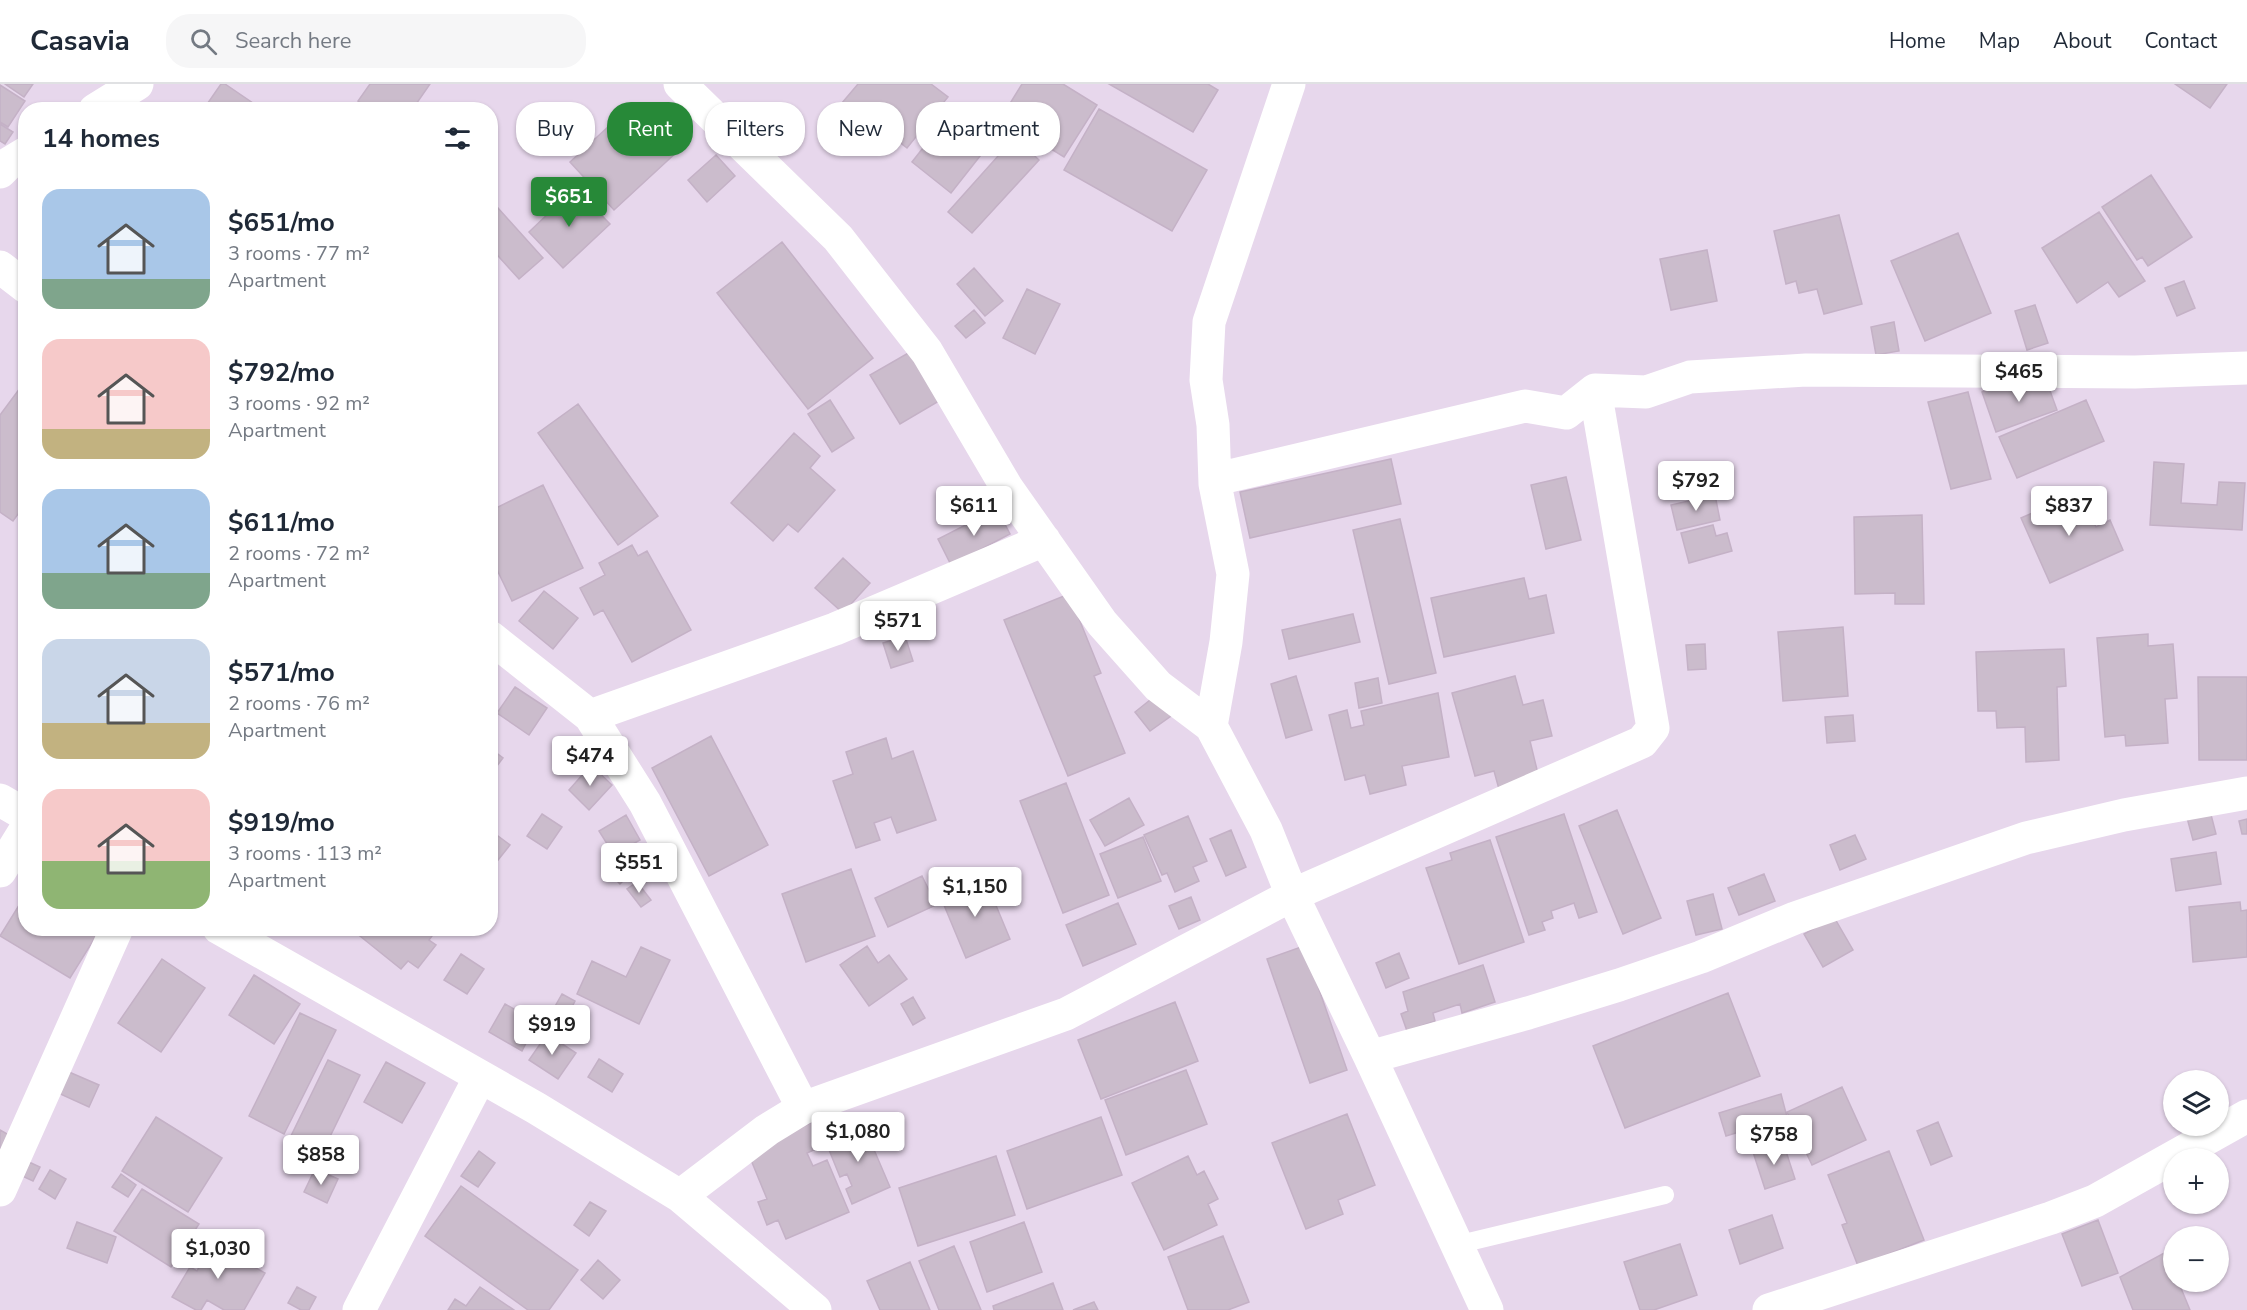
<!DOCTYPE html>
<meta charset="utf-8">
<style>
body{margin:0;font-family:"Nunito Sans",sans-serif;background:#f6f6f7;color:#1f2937;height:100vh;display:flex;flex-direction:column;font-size:22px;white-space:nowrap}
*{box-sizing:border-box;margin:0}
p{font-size:20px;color:#747a83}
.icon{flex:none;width:33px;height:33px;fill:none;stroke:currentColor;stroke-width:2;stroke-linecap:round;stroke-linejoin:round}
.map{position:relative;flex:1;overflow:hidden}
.panel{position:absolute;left:18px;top:18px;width:480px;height:834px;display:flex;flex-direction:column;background:#fff;border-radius:24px;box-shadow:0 2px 4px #0004}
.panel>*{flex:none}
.hud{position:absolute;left:516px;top:18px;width:570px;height:54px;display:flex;gap:12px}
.controls{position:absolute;left:2163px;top:986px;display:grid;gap:12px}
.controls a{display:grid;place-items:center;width:66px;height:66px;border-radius:50%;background:#fff;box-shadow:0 2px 4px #0004;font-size:30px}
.price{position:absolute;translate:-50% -51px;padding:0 14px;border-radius:6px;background:#fff;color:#222;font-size:20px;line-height:39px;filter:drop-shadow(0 2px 3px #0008)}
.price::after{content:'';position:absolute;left:50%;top:36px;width:18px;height:14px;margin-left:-9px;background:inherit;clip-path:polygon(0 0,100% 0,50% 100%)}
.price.on{background:#278938;color:#fff}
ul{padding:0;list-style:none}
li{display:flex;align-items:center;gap:18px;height:150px;padding:0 24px}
li span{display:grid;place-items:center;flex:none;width:168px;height:120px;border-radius:18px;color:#555}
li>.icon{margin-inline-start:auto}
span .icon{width:72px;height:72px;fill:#fffc;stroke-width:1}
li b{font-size:26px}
h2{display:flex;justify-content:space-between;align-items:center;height:72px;padding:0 24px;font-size:26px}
.pill{padding:0 21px;border-radius:24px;background:#fff;box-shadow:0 2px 4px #0004;font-size:21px;line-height:54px}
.pill.on{background:#278938;color:#fff}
header{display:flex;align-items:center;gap:36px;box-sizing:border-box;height:84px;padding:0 30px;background:#fff;border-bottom:2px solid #e0e1e3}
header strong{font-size:28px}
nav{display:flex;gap:33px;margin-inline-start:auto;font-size:21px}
.search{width:420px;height:54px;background:#f6f6f7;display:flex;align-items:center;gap:15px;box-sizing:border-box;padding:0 21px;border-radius:24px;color:#747a83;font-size:22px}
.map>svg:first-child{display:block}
.building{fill:#cbbccc;stroke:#c4b1c6;stroke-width:1.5}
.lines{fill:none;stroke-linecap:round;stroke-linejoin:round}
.lane{stroke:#fff;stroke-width:18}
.street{stroke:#fff;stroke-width:33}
</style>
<header>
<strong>Casavia</strong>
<div class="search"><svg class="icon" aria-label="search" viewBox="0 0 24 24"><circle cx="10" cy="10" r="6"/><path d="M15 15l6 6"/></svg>Search here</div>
<nav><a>Home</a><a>Map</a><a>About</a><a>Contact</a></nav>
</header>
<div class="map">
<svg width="2247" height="1226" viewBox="0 0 2247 1226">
<rect width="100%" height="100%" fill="#e7d7ec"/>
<path class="building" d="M5 0H33L24 13Z
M221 0H225L263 26H203Z
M370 0H430L412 26H370L358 17Z
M858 0H931L948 13 907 64 872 37 870 40 842 19Z
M1022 0H1063L1097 21 1064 73 1001 34Z
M1109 0H1208L1218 6 1193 48Z
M2175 0H2227L2210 24Z
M0 1 25 17 8 43 0 38Z
M956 22 995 53 951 109 912 78Z
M1099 25 1207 86 1172 147 1064 86Z
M623 29 645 52 656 42 679 66 614 126 570 78Z
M0 40 13 48 5 60 0 57Z
M1015 53 1039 76 972 149 948 128Z
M716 71 735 92 707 118 688 96Z
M2151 91 2192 153 2148 182 2142 173 2137 176 2102 123Z
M575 104 610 140 563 184 529 148Z
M490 115 496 120 490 127Z
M498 124 543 174 519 195 490 163V131Z
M2099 128 2145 197 2119 213 2108 198 2077 219 2042 164Z
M1839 131 1862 220 1824 230 1817 205 1799 209 1796 197 1786 200 1774 147Z
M1958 149 1991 229 1925 257 1891 177Z
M782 158 873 274 808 325 717 209Z
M1707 166 1717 217 1671 226 1660 175Z
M974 184 1003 217 985 232 957 200Z
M2184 197 2195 224 2177 232 2165 204Z
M1027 205 1060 220 1035 270 1003 254Z
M2035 221 2048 259 2027 266 2015 227Z
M974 226 985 239 966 254 955 242Z
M1894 238 1899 267 1876 271 1871 243Z
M910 268 939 317 900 340 870 291Z
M2045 293 2057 326 1996 348 1982 308 2005 299 2007 306Z
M26 296V419L13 437 0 428V331Z
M1968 308 1991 395 1951 405 1928 318Z
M830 316 854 354 832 368 808 330Z
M2086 316 2104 357 2017 394 1999 353Z
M578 320 658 432 618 461 538 349Z
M794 349 820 372 810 384 835 406 798 448 788 440 773 457 731 419Z
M1391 375 1401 420 1250 454 1240 408Z
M2154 378 2184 380 2181 419 2217 421 2219 398 2245 399 2242 446 2150 441Z
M1566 393 1581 456 1546 465 1531 401Z
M543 401 583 484 512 517 490 471V466L497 463 490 450V427Z
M2080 408 2096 443 2110 436 2123 466 2050 499 2021 434Z
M1715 411 1720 436 1677 446 1671 421Z
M997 425 1010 450 951 481 938 455Z
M1922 431 1924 520H1895V509L1855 510 1854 433Z
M1400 435 1436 589 1389 600 1353 446Z
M1713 441 1716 452 1727 449 1732 467 1689 479 1681 449Z
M632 461 638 472 647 467 691 546 632 578 603 526 594 531 580 504 605 491 599 479Z
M843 474 870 499 843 529 815 504Z
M1524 494 1529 515 1546 511 1554 549 1444 573 1431 514Z
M544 507 578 534 553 565 519 537Z
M1069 510 1101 589 1094 592 1125 669 1068 692 1004 536Z
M1353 530 1360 558 1289 575 1282 546Z
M1843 543 1848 612 1783 617 1778 548Z
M2148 550V562L2173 560 2177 614 2165 615 2168 659 2126 662 2125 651 2105 653 2097 554Z
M905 552 913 577 891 584 883 559Z
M1705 560 1706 585 1688 586 1686 561Z
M2064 565 2066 602 2057 603 2059 676 2026 678 2025 643 1997 644 1996 627H1978L1976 568Z
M1296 592 1312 646 1286 654 1271 600Z
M1515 592 1523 621 1543 616 1552 652 1530 657 1539 694 1499 705 1494 687 1475 692 1452 609Z
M2198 593H2247V676H2199Z
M1378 594 1382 619 1359 624 1355 599Z
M515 603 547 624 529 651 497 629Z
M1438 609 1449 673 1402 682 1406 701 1370 710 1365 691 1345 696 1329 631 1347 626 1351 644 1364 641 1361 627Z
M1155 612 1171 632 1150 647 1135 628Z
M1853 631 1855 657 1827 659 1825 633Z
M711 652 768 761 709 792 652 684Z
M886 654 892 675 913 667 936 736 897 749 891 733 874 739 880 756 856 764 833 697 853 690 846 668Z
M490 664 503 674 490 691Z
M591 681 612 701 589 726 569 706Z
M1066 699 1109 811 1063 829 1020 717Z
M1129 714 1144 741 1105 762 1090 736Z
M2209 723 2216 750 2193 756 2186 730Z
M1617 726 1661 834 1623 850 1579 742Z
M542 730 562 743 547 765 527 752Z
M1564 730 1597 828 1579 834 1574 819 1551 827 1553 834 1542 838 1545 846 1529 851 1496 753Z
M626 731 640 756 614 771 599 747Z
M1188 732 1207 777 1193 783 1199 797 1175 808 1167 789 1162 791 1144 751Z
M2247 735V750H2242L2239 737Z
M490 746 510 761 490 786Z
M1231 746 1246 783 1226 792 1210 755Z
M1855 751 1866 775 1840 786 1830 761Z
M1143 753 1161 797 1118 814 1100 770Z
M1490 756 1524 858 1459 880 1426 784 1452 776 1450 769Z
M2216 768 2221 800 2176 807 2171 775Z
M621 776 632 788 620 800 608 788Z
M851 785 875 852 806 878 782 810Z
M1764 790 1775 817 1739 831 1728 804Z
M922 792 936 821 888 843 875 814Z
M985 795 1010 855 966 874 941 814Z
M637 798 651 816 641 823 627 805Z
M26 810V844H101L70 894 0 852Z
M1713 810 1722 845 1696 851 1687 817Z
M1191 813 1200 836 1179 845 1169 822Z
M2240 818 2241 827 2247 826V873L2193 878 2189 823Z
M1118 819 1136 860 1083 882 1066 841Z
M1834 833 1853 866 1823 883 1804 850Z
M350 844H447L443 850 437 845 429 856 436 861 418 884 408 877 401 885Z
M867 862 878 879 889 871 907 895 869 922 840 881Z
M1304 862 1347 986 1310 999 1267 875Z
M641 863 670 876 639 940 577 910 592 877 626 893Z
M1399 869 1409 894 1386 904 1376 879Z
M461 870 484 885 467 910 444 896Z
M162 875 205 904 161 968 118 939Z
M1483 881 1495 918 1462 929 1460 920 1433 929 1435 937 1407 947 1401 930 1408 927 1403 908Z
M254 891 300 920 274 960 229 931Z
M1728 909 1760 992 1625 1044 1593 962Z
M562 910 575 917 567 933 553 926Z
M913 913 925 934 913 941 901 920Z
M1175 918 1198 977 1101 1015 1078 956Z
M505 920 537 938 522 967 489 948Z
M300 929 336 946 284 1050 249 1032Z
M547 950 576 969 558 995 529 976Z
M599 975 623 990 612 1008 588 993Z
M328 976 360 991 322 1069 290 1054Z
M386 978 425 999 402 1039 364 1018Z
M1186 986 1207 1040 1126 1071 1105 1016Z
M69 988 99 1001 89 1023 58 1009Z
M1842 1003 1866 1056 1812 1081 1787 1028Z
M1781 1010 1787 1033 1726 1052 1719 1029Z
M1347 1030 1375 1101 1338 1116 1343 1130 1306 1145 1272 1059Z
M156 1033 222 1074 188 1128 122 1087Z
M1101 1033 1122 1091 1027 1125 1007 1067Z
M812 1038 822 1062 807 1069 813 1082 827 1076 849 1128 786 1155 778 1136 767 1141 758 1118 767 1115 749 1071Z
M1938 1038 1952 1072 1931 1081 1917 1047Z
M863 1040 890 1103 852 1120 846 1105 852 1102 847 1090 840 1093 825 1056Z
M0 1046 9 1051 0 1068Z
M1783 1058 1795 1095 1765 1105 1753 1068Z
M479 1067 495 1079 478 1103 461 1092Z
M1889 1067 1924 1156 1858 1182 1842 1141 1847 1139 1828 1091Z
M996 1072 1015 1131 918 1162 899 1104Z
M1188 1072 1197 1091 1204 1087 1218 1115 1208 1120 1217 1141 1164 1166 1132 1099Z
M29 1078 40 1083 33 1097 22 1092Z
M315 1085 338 1095 327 1119 304 1108Z
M50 1086 66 1095 55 1115 39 1105Z
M121 1090 136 1101 128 1113 112 1103Z
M461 1102 578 1186 549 1226H528L425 1152Z
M142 1105 199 1140 171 1183 114 1147Z
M590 1118 606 1127 589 1152 574 1141Z
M1772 1131 1783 1164 1740 1180 1729 1146Z
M2098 1136 2118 1189 2082 1202 2062 1150Z
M77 1138 116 1153 107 1179 67 1164Z
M1024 1138 1042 1188 987 1208 970 1158Z
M1223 1152 1249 1218 1228 1226H1188L1168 1173Z
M203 1155 265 1189 244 1226H224L207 1216 201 1226H196L172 1213 190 1183 197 1187 201 1179 192 1174Z
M1680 1160 1697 1211 1654 1226H1640L1624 1178Z
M954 1162 981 1226H939L919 1177Z
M2166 1168 2174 1186V1197H2178L2190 1226H2133L2120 1193Z
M598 1176 620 1196 603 1215 581 1196Z
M910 1178 930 1226H880L867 1197Z
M1053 1199 1063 1226H994L993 1222Z
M297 1203 316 1213 309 1226H301L288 1219Z
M480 1203 514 1226H448L455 1215 466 1222Z
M1094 1218 1098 1226H1073Z"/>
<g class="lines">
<path class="lane" d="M1456 1161 1665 1111"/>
<path class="street" d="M680 0 838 154 927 268 1007 404 1102 539 1158 602 1211 642 1266 746 1292 811 1370 973 1487 1226
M95 26 137 0
M0 88 8 80 26 69
M0 183 26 203
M1595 306 1646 308 1690 293 1806 286 2135 288 2247 284
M490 553 590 632 645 719 803 1024 767 1046 680 1112
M590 632 835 545 1044 456
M1211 642 1226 558 1233 490 1215 400 1213 341 1206 296 1209 238 1289 0
M0 716 26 731
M0 787 26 745
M219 844 536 1024 680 1112 815 1226
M1370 973 1528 929 1619 901 1701 873 1795 834 2026 754 2124 731 2247 709
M803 1024 1066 930 1292 811 1642 658 1653 644 1595 306 1566 329 1525 322 1221 394 1215 400
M0 1106 117 844
M359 1226 480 993
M1769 1226 2051 1134 2095 1117 2247 1032"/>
</g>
</svg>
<div class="controls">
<a><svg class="icon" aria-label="layers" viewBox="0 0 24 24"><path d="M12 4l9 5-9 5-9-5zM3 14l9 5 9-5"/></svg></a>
<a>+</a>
<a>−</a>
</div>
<b class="price on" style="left:569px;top:144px">$651</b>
<b class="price" style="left:2019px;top:319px">$465</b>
<b class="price" style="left:1696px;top:428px">$792</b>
<b class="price" style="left:974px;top:453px">$611</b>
<b class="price" style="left:2069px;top:453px">$837</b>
<b class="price" style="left:898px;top:568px">$571</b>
<b class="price" style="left:590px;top:703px">$474</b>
<b class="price" style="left:639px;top:810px">$551</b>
<b class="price" style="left:975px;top:834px">$1,150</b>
<b class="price" style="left:552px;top:972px">$919</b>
<b class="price" style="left:858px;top:1079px">$1,080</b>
<b class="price" style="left:1774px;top:1082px">$758</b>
<b class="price" style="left:321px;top:1102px">$858</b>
<b class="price" style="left:218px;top:1196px">$1,030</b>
<div class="hud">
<a class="pill">Buy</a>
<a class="pill on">Rent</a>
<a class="pill">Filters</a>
<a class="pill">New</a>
<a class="pill">Apartment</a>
</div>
<section class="panel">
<h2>14 homes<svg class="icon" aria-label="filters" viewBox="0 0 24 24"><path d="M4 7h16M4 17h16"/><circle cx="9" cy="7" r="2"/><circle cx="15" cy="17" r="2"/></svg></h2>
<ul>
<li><span style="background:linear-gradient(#a9c7e8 75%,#7fa58c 0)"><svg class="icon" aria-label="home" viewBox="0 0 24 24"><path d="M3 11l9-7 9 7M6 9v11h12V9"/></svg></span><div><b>$651/mo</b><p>3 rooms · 77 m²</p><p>Apartment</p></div></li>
<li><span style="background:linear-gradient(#f6c9c9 75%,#c2b280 0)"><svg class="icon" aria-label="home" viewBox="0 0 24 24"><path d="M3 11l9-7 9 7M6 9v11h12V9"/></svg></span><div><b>$792/mo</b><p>3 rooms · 92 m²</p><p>Apartment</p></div></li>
<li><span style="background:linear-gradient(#a9c7e8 70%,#7fa58c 0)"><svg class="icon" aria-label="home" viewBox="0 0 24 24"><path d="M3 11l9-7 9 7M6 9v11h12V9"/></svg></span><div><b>$611/mo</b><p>2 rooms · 72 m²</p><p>Apartment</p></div></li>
<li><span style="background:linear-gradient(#c9d6e8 70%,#c2b280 0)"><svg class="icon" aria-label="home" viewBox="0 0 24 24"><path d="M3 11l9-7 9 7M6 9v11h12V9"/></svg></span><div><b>$571/mo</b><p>2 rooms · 76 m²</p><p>Apartment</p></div></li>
<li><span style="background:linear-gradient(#f6c9c9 60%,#8fb573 0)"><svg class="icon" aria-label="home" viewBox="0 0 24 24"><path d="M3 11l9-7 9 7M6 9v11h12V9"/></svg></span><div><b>$919/mo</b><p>3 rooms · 113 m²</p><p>Apartment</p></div></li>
</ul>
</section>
</div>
